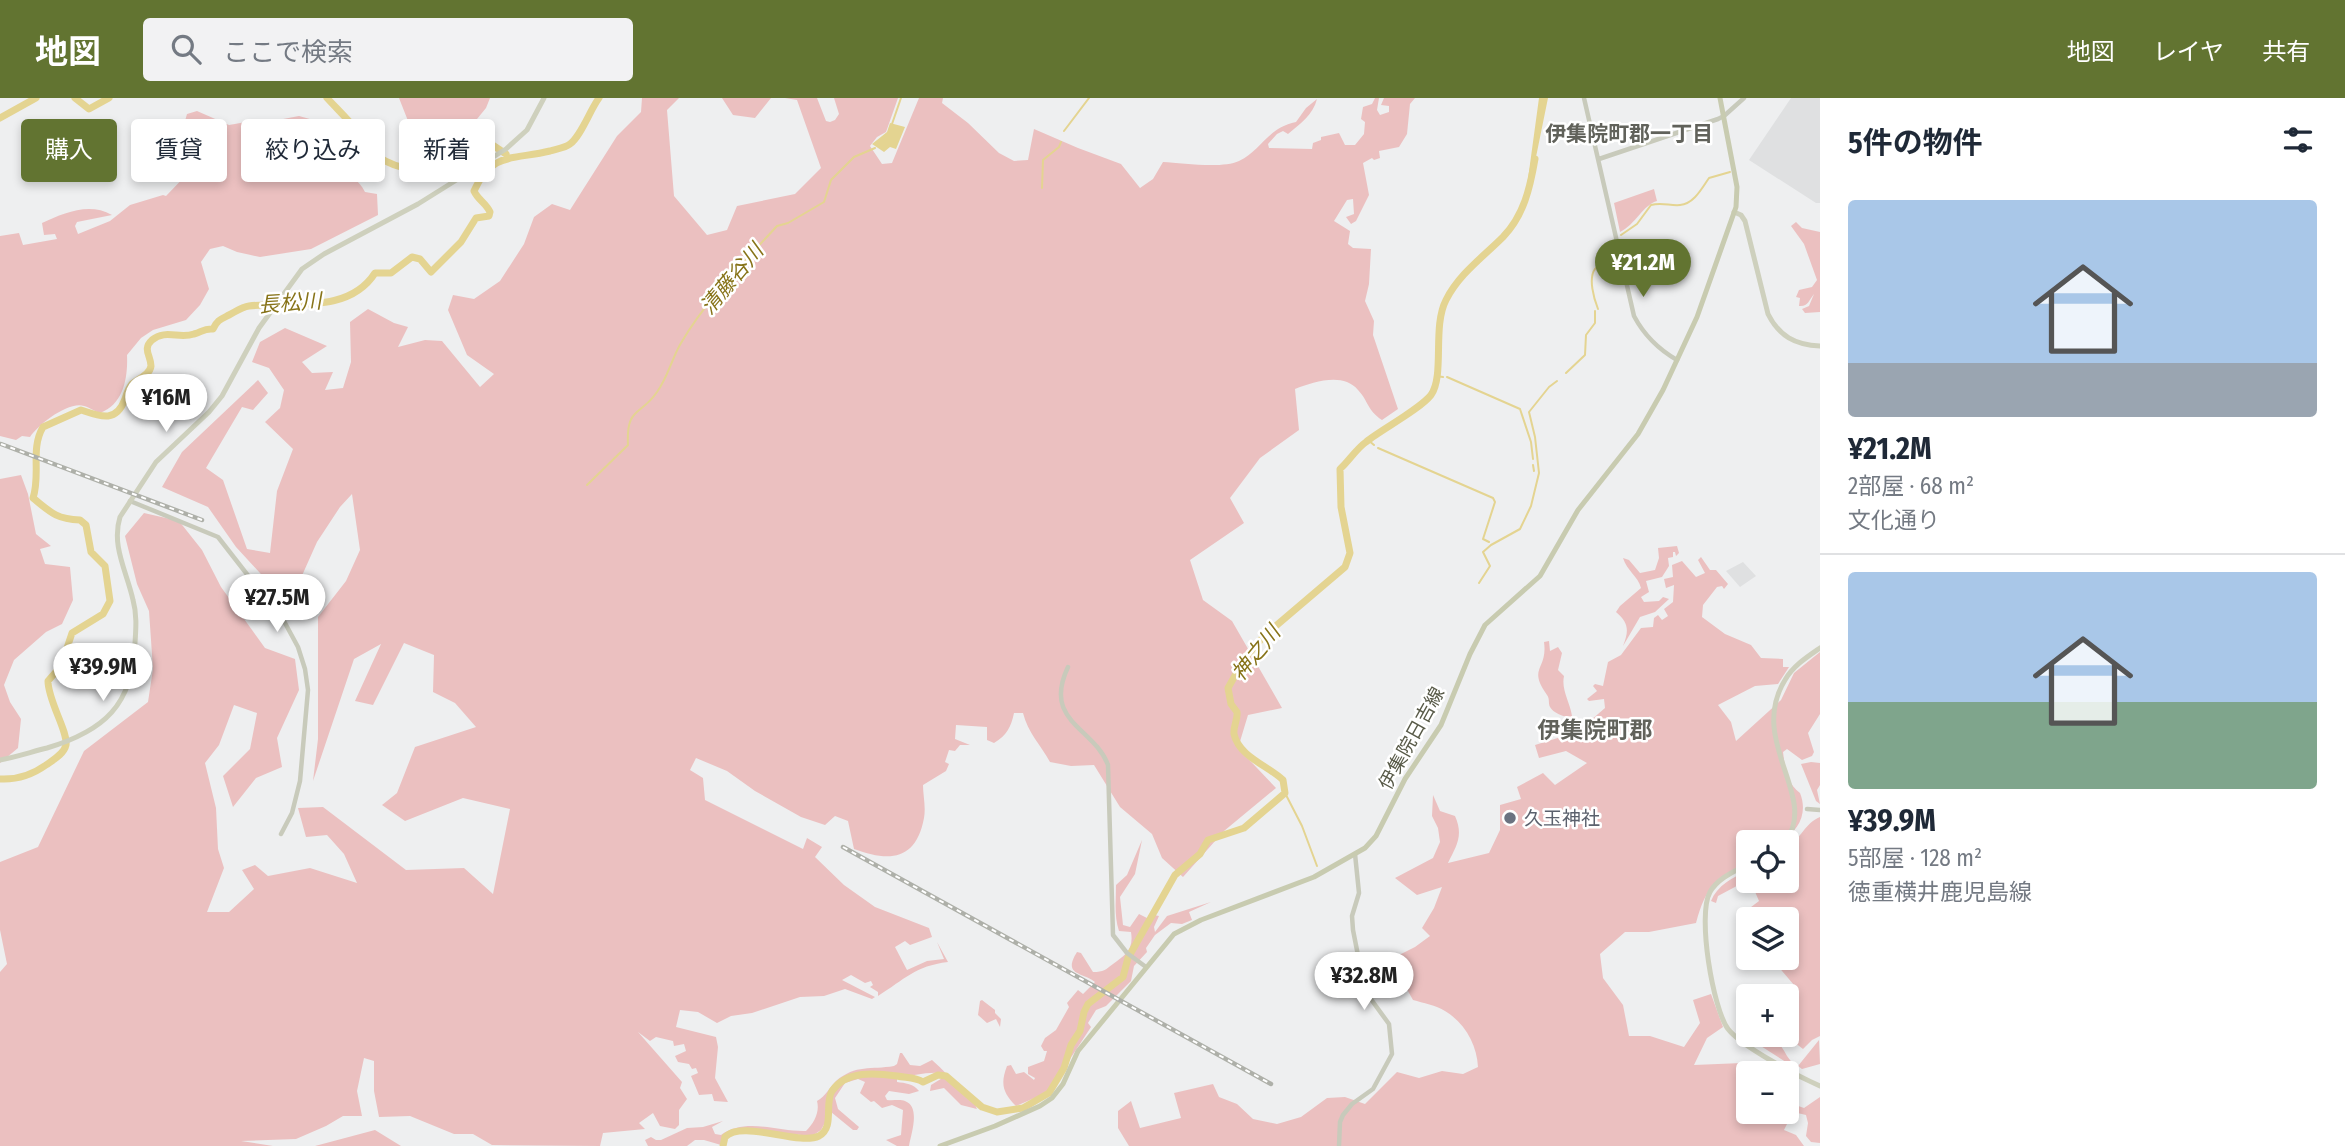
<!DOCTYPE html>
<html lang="ja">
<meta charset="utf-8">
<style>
body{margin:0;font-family:"Fira Sans Condensed","Noto Sans JP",sans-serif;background:#f2f2f3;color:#1f2937;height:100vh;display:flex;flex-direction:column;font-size:26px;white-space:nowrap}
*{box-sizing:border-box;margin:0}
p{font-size:23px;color:#747a83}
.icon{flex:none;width:38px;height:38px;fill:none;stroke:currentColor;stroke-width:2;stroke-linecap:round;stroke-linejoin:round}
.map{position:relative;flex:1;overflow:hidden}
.panel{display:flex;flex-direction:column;background:#fff;width:525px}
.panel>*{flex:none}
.hud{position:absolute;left:21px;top:21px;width:665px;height:63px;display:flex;gap:14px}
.controls{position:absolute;left:1736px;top:732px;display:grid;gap:14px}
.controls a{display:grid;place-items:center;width:63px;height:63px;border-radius:7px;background:#fff;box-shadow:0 4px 10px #0003;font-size:35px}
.price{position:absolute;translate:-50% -60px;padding:0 16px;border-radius:24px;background:#fff;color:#222;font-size:23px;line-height:46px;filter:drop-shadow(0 2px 4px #0008)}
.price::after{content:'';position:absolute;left:50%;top:42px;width:21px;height:16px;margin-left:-10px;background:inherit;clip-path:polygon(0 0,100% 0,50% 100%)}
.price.active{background:#627431;color:#fff}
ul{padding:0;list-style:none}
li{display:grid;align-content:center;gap:14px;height:371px;padding:0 28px}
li+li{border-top:2px solid #e0e1e3}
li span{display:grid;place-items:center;height:217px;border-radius:7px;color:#555}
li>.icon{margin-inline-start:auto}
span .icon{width:126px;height:126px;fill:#fffc;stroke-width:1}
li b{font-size:30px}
h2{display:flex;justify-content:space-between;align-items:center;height:84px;padding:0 28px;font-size:30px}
.pill{padding:0 24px;border-radius:7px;background:#fff;box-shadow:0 4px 10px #0003;font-size:24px;line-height:63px}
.pill.active{background:#627431;color:#fff}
header{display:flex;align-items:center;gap:42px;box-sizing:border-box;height:98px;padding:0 35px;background:#627431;color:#fff}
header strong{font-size:33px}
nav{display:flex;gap:38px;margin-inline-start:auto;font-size:24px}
.search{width:490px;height:63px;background:#f2f2f3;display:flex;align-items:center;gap:18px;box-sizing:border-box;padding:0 24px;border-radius:7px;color:#747a83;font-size:26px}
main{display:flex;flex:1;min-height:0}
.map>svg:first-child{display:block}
.education{fill:#dfe0e1}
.green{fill:#ebc0c0}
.water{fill:#e4d491}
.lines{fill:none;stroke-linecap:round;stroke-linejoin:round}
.stream{stroke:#e4d491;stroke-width:2}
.river{stroke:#e4d491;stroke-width:7}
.tertiary{stroke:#c8cabb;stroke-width:4.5}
.secondary{stroke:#ced0bd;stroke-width:5}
.primary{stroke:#c8cbb0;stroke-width:5}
.rail-casing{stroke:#aeb0a9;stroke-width:4.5}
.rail{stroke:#fff;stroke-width:2;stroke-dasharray:5;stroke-linecap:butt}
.worship-dot{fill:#6b7280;stroke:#fff;stroke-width:2.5}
.labels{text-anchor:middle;stroke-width:5;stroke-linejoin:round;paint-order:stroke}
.street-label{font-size:19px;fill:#585a48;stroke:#fff}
.worship-label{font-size:19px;fill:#5b616d;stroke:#fff;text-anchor:start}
.neighbourhood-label{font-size:21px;font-weight:bold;fill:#61625b;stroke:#fff}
.water-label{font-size:21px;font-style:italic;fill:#877318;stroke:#fff}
.quarter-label{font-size:23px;font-weight:bold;fill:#61625b;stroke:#fff}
</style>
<header>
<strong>地図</strong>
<div class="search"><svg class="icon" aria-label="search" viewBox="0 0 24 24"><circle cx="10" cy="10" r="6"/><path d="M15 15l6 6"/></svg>ここで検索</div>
<nav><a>地図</a><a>レイヤ</a><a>共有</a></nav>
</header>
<main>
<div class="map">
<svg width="1820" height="1048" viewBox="0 0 1820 1048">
<rect width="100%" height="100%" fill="#eeeff0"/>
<path class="education" d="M1791 0H1820V105H1816L1749 62Z
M1743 464 1756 478 1740 489 1726 473Z"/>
<path class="green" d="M399 0H490L486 10 477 21 411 45 412 33Z
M642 0H679L667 12 674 98 707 137 727 132 737 108 795 96 821 70 797 2 785 0H817L826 23 830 24 835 22 839 16 834 0H898L886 34 877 39 870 48 882 66 892 65 919 0H943L942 5 968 25 999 55 1014 63 1028 62 1034 31 1078 50 1121 66 1140 90 1153 81 1163 64C1182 65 1222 71 1239 63 1262 52 1267 30 1296 24L1306 10 1317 1C1313 17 1300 26 1288 36L1283 33 1277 36 1268 46 1269 50 1312 51 1313 45 1321 42V39L1339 35 1345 47H1355L1364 36 1365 24 1361 21 1363 9 1372 6 1375 0H1379L1377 12 1380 17 1389 14V8L1381 7 1384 0H1415L1410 6 1407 36 1399 49 1379 53 1380 60 1374 62 1372 60 1363 65 1369 97 1356 123 1351 126 1346 119 1354 116 1353 101 1347 102 1334 123 1350 133 1348 146 1353 150 1371 151 1369 186 1365 203 1374 223 1373 237 1398 311 1382 322C1367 312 1369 304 1358 292 1343 274 1314 284 1295 291L1299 332 1260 360 1230 400 1244 425 1190 462 1203 502 1232 523 1282 610 1248 617 1238 650 1276 690 1224 733 1183 779 1162 760 1152 736 1120 709 1094 667 1071 668 1050 664C1040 646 1028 635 1023 615H1014C1011 629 1007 637 994 645L987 642V629L956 627 955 641 970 647H960L955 653 949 652 945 664 949 666 946 673 923 687C923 697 926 709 924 720 916 763 889 764 854 751L848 723 835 718 825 727 801 719 755 693 727 673 696 660 690 672 703 680 705 702 803 751 807 740 822 749 815 759 844 787 875 809 929 830 932 839 910 847 905 843 895 849 907 872 927 863 944 861 937 844 948 864C915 868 905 881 878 898V894L870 889 873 887 871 883 865 885 851 877 842 882 875 899 872 901 845 891 824 898 800 899 752 915 731 918 717 925 698 914 680 912 676 929 716 939 718 949 715 980 728 1004 714 1003 712 996 699 997 691 978 698 975 696 970 692 971 689 966 678 964 675 958 686 953 684 946 674 948 673 943 656 939 650 943 638 934 682 984 680 990 687 1001 679 1012V1027L675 1031 660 1028 653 1015 639 1025 645 1031 603 1035 600 1048 492 1047 473 1036H454L410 1018 379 1019 374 993V963L364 960 357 993 362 1018H343L326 1028 296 1041 241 1043 273 1048H0V874L7 866 0 832V764L38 749 84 653 148 604 153 571 149 513 137 486 125 438 144 415 179 423 202 452 221 489 265 550 295 561 299 592 277 640 282 669 256 680 233 709 223 678 250 651 257 615 234 607 219 647 205 665 216 710 218 751 224 770 207 814H229L254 791 242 772 255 767 268 778 310 770 357 785 344 756 327 737 306 739 298 710 323 709 406 772 464 770 493 796 510 711 463 700 405 723 382 707 397 695 415 649 476 629 455 605 433 594 434 557 404 545 373 607 355 603 381 546 354 561 313 683 318 641V519L346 483 360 452 352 396 340 409 317 444 296 491 283 500 236 449 208 409 162 389 182 354 258 282 268 295 253 312 242 309 206 370 223 382 247 451 270 455 277 393 293 351 265 324 280 310 284 292 269 270 252 264 260 244 285 230 327 248 302 264 312 275 333 274 325 292 343 290 351 264 350 224 368 211 394 225 408 229 398 249 425 242 442 243 480 289 494 276 467 257 448 212 453 197 474 201 500 183 524 146 534 119 552 106 570 112 617 38 641 14Z
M722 0H771L755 20 733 17Z
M197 13 229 27 246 24 262 25 299 18 317 23 316 33 333 46C332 83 353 69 365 94L377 96 378 117 311 151 260 159 237 154 223 148 210 151 201 164 209 191 200 207 186 222 153 232 141 240 127 257C128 279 124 306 100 315 94 313 89 309 84 308 68 303 38 327 30 339L22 338 16 342 0 338V138L19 135 23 147 57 141 55 136 44 137 42 125C64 115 89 104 112 117L77 124 75 128 78 136 110 123 130 107 163 97 166 98 192 71 184 65 187 47 188 33 185 23 187 16Z
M1654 91 1657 103C1644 106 1635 127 1620 134L1614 105Z
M1796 124 1802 130 1820 134V214L1805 215 1802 211 1809 208 1814 196C1809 202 1808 209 1799 208L1800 200 1796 199 1799 192 1812 189 1817 182 1804 146 1791 128Z
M21 377 28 396 36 436 51 448 40 451 45 466 70 469 73 502 62 526 46 534 14 562 4 587 10 604 21 621 18 650 0 665V381Z
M1677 448 1679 455 1676 458 1675 454H1673V459L1668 460 1669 468 1662 479 1646 483 1649 494 1641 499 1644 504 1659 503 1663 499 1669 501 1655 514 1640 519 1623 548C1629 533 1629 525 1616 514L1620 508 1641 490C1638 478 1627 473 1623 460L1629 462 1640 475 1655 472 1659 460 1658 450Z
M1701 459 1710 472H1716L1728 486 1724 491 1722 488 1717 489 1703 507 1702 519 1725 536 1751 547 1761 560 1783 561V569H1789L1778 586 1755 588 1718 607 1731 624 1736 643 1781 602 1794 575 1820 554V616L1808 635 1814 654 1812 658 1802 662 1787 651 1783 654C1785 670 1786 684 1800 695 1808 715 1799 732 1781 744H1748V763C1716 781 1706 788 1696 825L1649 834H1625L1600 856 1603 880 1623 907 1629 938H1650L1684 949 1700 925 1693 902 1711 896 1723 929 1707 940 1694 967 1742 965 1752 975H1748V1013H1787V1004L1804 1010 1820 999V1045L1811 1044 1806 1038 1808 1025 1806 1017 1793 1014 1784 1032 1796 1037 1804 1048H1129L1118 1030V1013L1131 1003 1140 1030 1181 1020 1174 995 1213 986 1219 999 1237 1006 1253 1021 1277 1026 1301 1019 1327 1000 1345 999 1365 1006 1397 974 1419 980 1442 973 1463 976 1478 969C1477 947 1465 925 1445 913 1436 907 1423 905 1413 902L1404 886 1386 874 1391 861 1415 849 1430 838 1422 830 1434 810 1442 789 1417 797 1395 780 1433 760 1440 744 1438 730 1432 718 1433 697 1440 713 1455 718C1464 738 1456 748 1448 765L1489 755 1500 732V707L1521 701 1517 689 1543 675 1555 687 1587 665 1566 653 1539 660 1535 647 1577 634 1605 610 1604 601 1589 603 1587 601 1597 593 1593 588 1595 586 1603 588 1608 564 1621 557 1641 530 1653 529 1654 520 1658 517 1662 522 1668 518 1664 511 1673 504 1674 487 1666 490 1664 481 1673 479 1672 467 1682 463 1696 479 1705 475 1698 462Z
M1549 543 1550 553 1558 549 1562 555 1558 572 1564 578C1561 592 1570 604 1572 618L1569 620C1563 618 1553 615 1550 609 1548 605 1550 601 1547 597 1527 569 1548 572 1544 544Z
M1811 664 1820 665V687L1817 692 1820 706 1816 703 1801 666Z
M1820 719V938L1812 942 1803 951 1785 937 1779 946C1785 952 1786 959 1793 965L1792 968 1753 943 1763 936H1787V910L1794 903V887L1770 859H1787V821H1748V840C1733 820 1742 816 1759 803L1750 782H1769L1771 784 1787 782V749C1801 741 1805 725 1820 719Z
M1142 742 1135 776 1120 799 1123 827 1130 829 1139 816 1151 822 1154 817 1159 818 1154 829 1155 834 1167 818 1211 804 1189 814 1192 822 1182 826 1171 825 1155 837 1146 850 1147 854 1134 868 1131 883 1106 908 1096 912 1088 925 1091 929 1051 990 1044 996 1016 1008C1003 995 1000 986 1007 968L1011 967 1016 976 1024 974 1034 982 1035 980 1028 976V969L1044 963 1047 953H1044L1041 948 1045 940 1056 932 1069 909 1067 905 1078 892 1083 896 1095 884C1083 874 1062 878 1077 854L1081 855 1093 874C1104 874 1105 872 1113 866 1125 857 1134 852 1131 834L1119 833C1114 818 1116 803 1116 787L1127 777Z
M1748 774V782L1718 798 1716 805 1711 803C1717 788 1733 778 1748 774Z
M982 902 995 912V915L1001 921 1000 929 996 921 987 925 978 917 980 903Z
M1819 942 1820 966 1802 971 1798 968Z
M900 955H902L910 967 920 968 932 962C943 972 952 981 961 992 967 999 974 1002 977 1011L961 1007 944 990 930 993 931 987 944 979 940 975C926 974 911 978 897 980V984C905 985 914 986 919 993L909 996 889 993 885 998 887 1002C893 1003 900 1001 905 1003 921 1009 911 1036 909 1048H897L886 1042 901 1037 903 1012 892 1007 882 1010 874 1003 871 1004 860 995 865 984 858 981 845 985 835 1000 838 1011 859 1029 857 1032H853L831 1014 821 1032 812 1038 738 1031C727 1033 724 1036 721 1047L704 1042H695L687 1048H648L645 1042 651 1039 656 1042H661L687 1030 703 1029 723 1023 712 1029 715 1036 721 1037C746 1019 778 1034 806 1033 814 1025 820 1014 817 1003 826 998 829 990 836 983 856 966 871 972 894 968L897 966Z
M375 1032 401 1048H315Z"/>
<path class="water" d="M1539 0H1548L1536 59 1527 88Z
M890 25 905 29 896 51 890 49 884 54 872 46 887 34Z"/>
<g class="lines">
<path class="stream" d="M892 26 901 0
M1064 33 1089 0
M1042 90 1043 62 1059 49 1061 44
M1621 137 1637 126 1651 107C1662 104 1670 108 1680 107 1694 106 1702 90 1709 80L1730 74
M1598 211C1594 201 1588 180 1595 171 1603 161 1608 166 1613 149
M1566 275 1585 257 1586 237 1595 225V213
M1436 278 1443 279
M1447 279 1520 311 1531 344 1533 361
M1368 342 1374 347
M1378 350 1493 400 1495 404 1483 441 1489 444
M1533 367 1534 373
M587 387 628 347C626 308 641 318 657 294 668 279 672 260 681 245 707 201 743 165 777 128L788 125 824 104 831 82 854 59 875 50
M1479 485 1490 468 1483 454 1491 447 1520 431 1531 408 1539 375 1535 339 1529 314 1549 289 1557 283
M1285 695 1302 728 1317 768"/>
<path class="river" d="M75 0 89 11 109 0
M327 0C337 11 348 21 357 33 361 39 363 46 369 51 387 69 422 79 446 67 459 60 462 42 476 36L506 56
M0 20 36 0
M0 681C18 682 32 677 46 667 53 662 64 656 66 647 68 633 48 603 48 583L61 568 72 535 103 516 110 503 105 468 91 454 86 427 80 422C56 421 50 414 33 400 41 376 30 351 43 329L81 312C99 318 116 326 125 301 127 295 128 291 132 286 138 281 150 277 151 268 151 258 142 251 152 242 165 231 179 241 194 236 202 234 204 230 213 231 217 222 221 221 229 217 235 214 242 209 249 208 290 203 348 217 375 175H391L412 159 420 161 431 174 461 144 476 120 489 118 490 114C486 105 478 102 474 93 492 53 514 62 550 53 556 51 565 50 570 46 581 38 590 12 599 0
M723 1048 725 1039C742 1021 798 1048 819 1038 835 1029 824 1006 832 993 846 972 876 975 897 978 906 980 915 979 923 984L938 977 946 978 982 1009 997 1014 1023 1010 1049 995 1064 970 1071 947 1080 933 1084 914 1088 906 1123 879 1128 860 1175 777 1200 756 1208 742 1244 730 1285 695 1283 682C1269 668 1239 659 1234 636 1233 628 1238 622 1237 614L1231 606 1228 590 1245 560 1264 538 1345 469 1350 455 1341 409 1340 371C1349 363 1356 351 1366 344 1382 331 1419 312 1431 297 1445 277 1432 229 1446 202 1459 176 1483 159 1503 139 1524 117 1530 90 1535 61"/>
<path class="tertiary" d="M1584 0 1634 218C1644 237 1658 251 1677 262
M1599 61 1718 21 1724 18 1744 0
M130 403 218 439 285 525 298 549 305 571 308 592 300 683 292 715 281 736
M1068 569C1042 624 1094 629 1108 667L1113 837 1127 855 1146 869
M1807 711 1820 712
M1339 1048 1340 1024 1343 1017 1352 1006 1373 991 1392 956 1389 926 1365 893 1353 832 1352 818 1359 795 1355 756"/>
<path class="secondary" d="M1734 114 1741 117 1745 123 1768 216C1779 238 1795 247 1820 248
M0 662C16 659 31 654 47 650 104 633 133 607 135 545 136 530 137 516 133 502 127 474 111 448 120 419L156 364 209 314 222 298 259 230 302 171 324 156 418 106 506 51 527 32 544 0
M1785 744C1820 699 1747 644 1785 582 1793 568 1807 559 1820 550
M1748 766C1735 773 1718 780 1710 794 1697 817 1713 911 1728 931 1742 949 1798 978 1820 988"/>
<path class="primary" d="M940 1048 995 1028 1040 1008 1052 1000 1063 986 1078 953 1174 836 1201 822 1314 779 1365 750 1376 738 1405 681 1441 627 1470 556 1485 527 1540 478 1578 412 1638 336 1663 292 1697 219 1736 109 1737 89 1720 0"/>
<defs>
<path id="rail" d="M1 346 202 422
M843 749 1271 986"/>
</defs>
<use href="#rail" class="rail-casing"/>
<use href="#rail" class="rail"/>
</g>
<circle class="worship-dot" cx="1510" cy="720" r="7"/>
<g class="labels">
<g class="street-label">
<text transform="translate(1411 640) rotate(-61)" y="7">伊集院日吉線</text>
</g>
<g class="worship-label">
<text x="1524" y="727">久玉神社</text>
</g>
<g class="neighbourhood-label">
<text x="1629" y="43">伊集院町郡一丁目</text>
</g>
<g class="water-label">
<text transform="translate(732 181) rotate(-50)" y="7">清藤谷川</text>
<text transform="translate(290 205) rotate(-4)" y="7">長松川</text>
<text transform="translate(1256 555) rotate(-51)" y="7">神之川</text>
</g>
<g class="quarter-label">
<text x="1595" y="640">伊集院町郡</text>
</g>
</g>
</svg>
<div class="controls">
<a><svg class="icon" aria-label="locate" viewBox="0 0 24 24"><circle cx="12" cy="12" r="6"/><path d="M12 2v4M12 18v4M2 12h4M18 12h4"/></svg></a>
<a><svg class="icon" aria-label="layers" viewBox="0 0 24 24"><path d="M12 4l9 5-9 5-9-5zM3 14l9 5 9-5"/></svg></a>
<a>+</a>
<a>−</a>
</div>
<b class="price active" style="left:1643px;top:201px">¥21.2M</b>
<b class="price" style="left:166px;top:336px">¥16M</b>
<b class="price" style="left:277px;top:536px">¥27.5M</b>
<b class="price" style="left:103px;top:605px">¥39.9M</b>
<b class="price" style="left:1364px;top:914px">¥32.8M</b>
<div class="hud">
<a class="pill active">購入</a>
<a class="pill">賃貸</a>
<a class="pill">絞り込み</a>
<a class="pill">新着</a>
</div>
</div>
<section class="panel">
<h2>5件の物件<svg class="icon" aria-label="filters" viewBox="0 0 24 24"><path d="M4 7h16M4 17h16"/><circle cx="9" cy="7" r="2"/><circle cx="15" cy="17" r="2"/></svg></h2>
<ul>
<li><span style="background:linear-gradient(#a9c7e8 75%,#9aa5b1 0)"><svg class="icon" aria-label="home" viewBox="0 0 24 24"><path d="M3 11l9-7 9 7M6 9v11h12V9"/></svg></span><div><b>¥21.2M</b><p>2部屋 · 68 m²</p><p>文化通り</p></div></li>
<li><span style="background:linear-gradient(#a9c7e8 60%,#7fa58c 0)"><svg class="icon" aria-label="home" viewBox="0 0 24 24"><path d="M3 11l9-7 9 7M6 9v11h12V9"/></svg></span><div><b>¥39.9M</b><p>5部屋 · 128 m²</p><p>徳重横井鹿児島線</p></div></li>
</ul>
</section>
</main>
